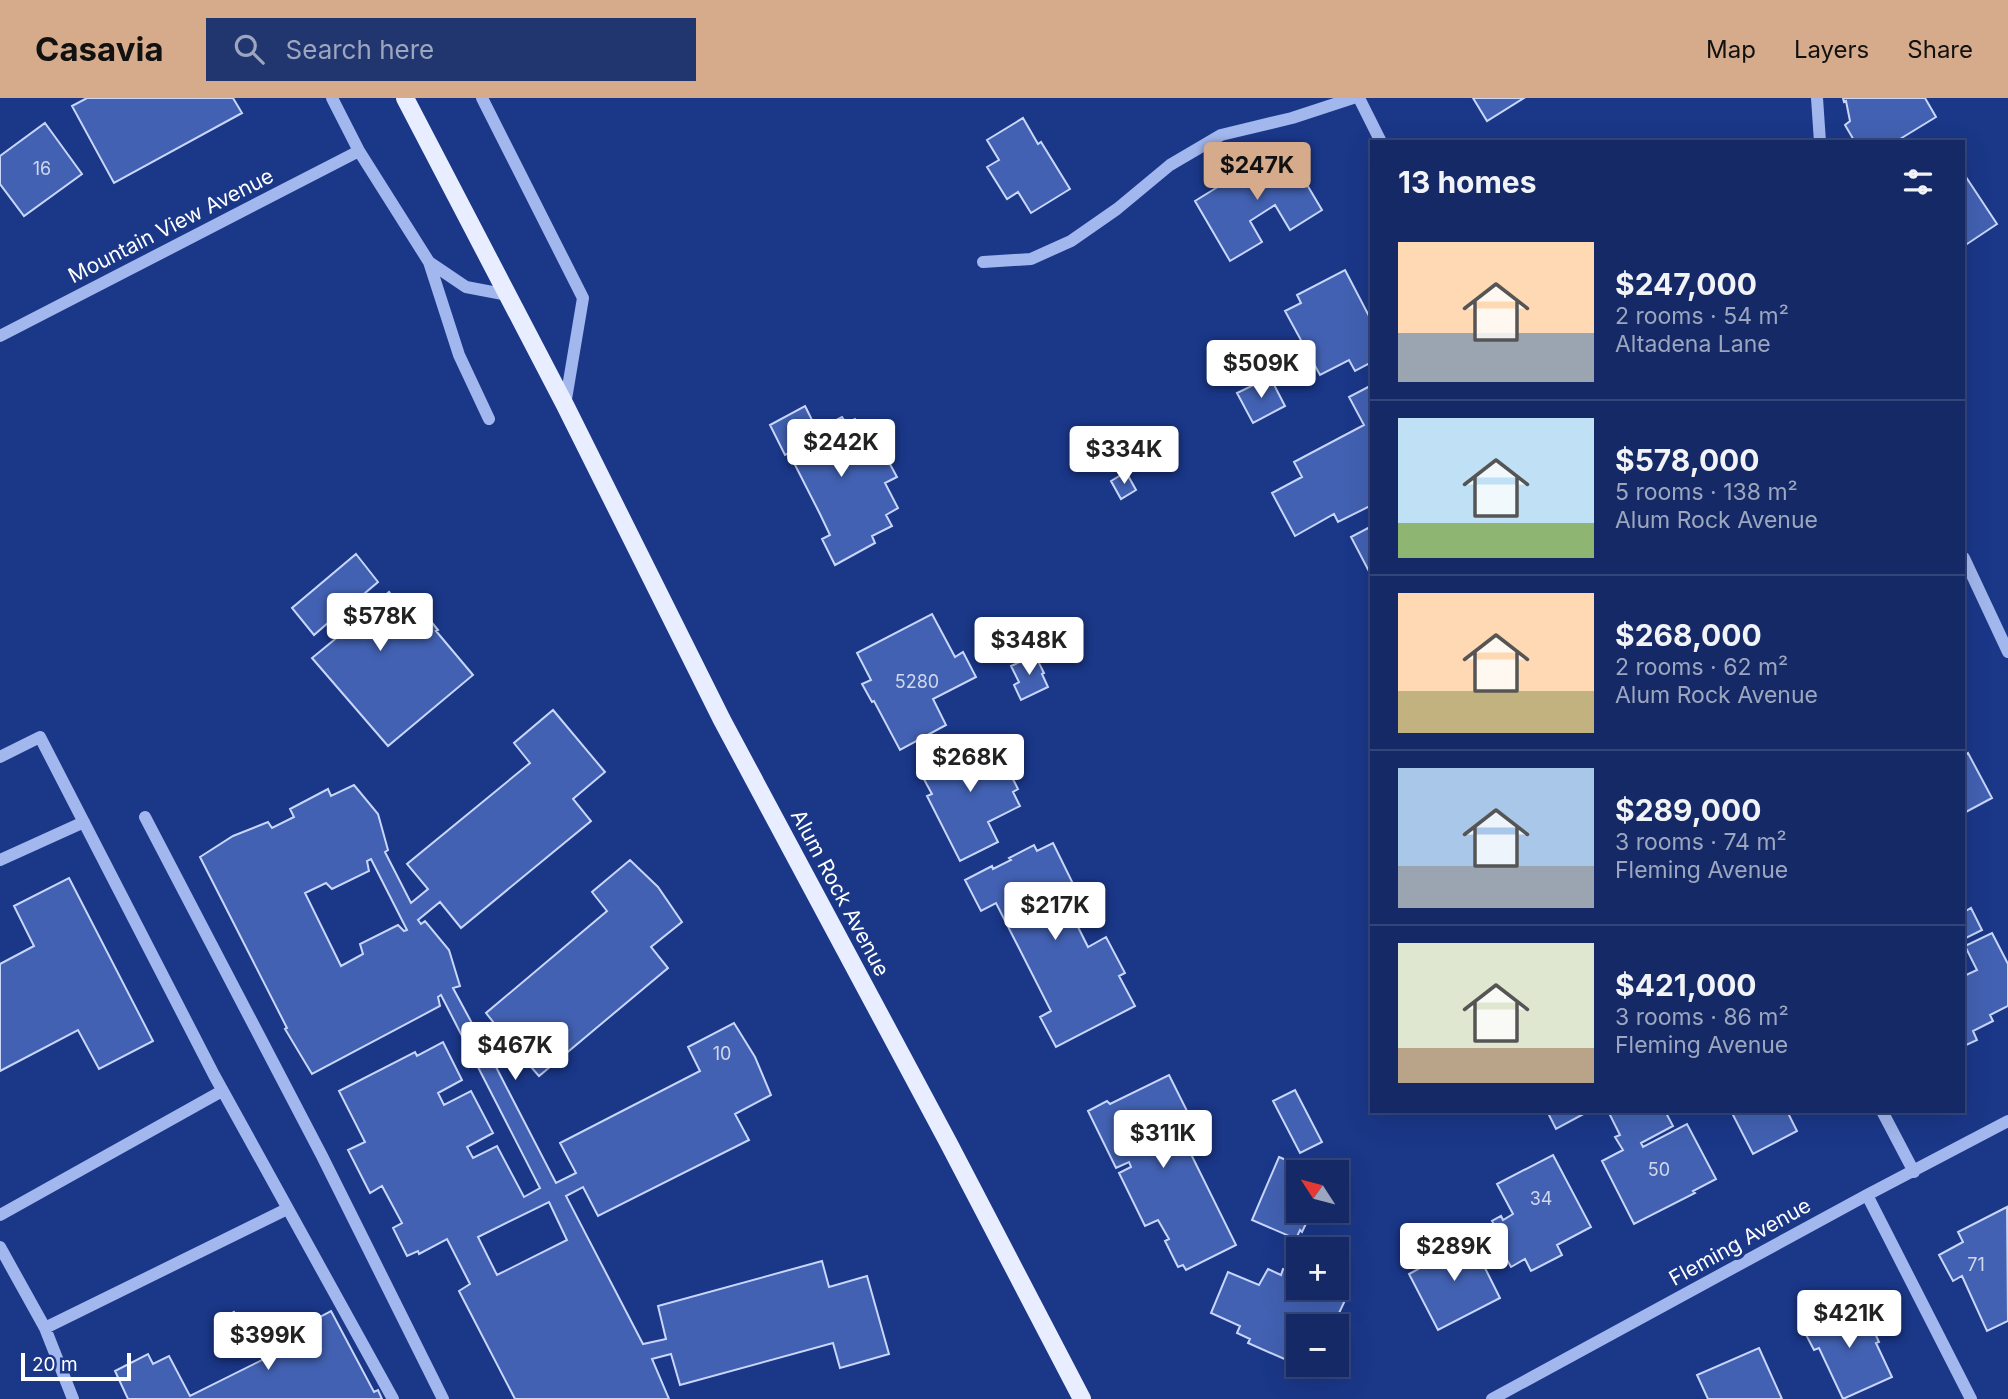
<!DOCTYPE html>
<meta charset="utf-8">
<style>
body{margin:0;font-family:Inter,sans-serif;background:#21356f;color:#f1f3f6;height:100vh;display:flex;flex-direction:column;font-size:26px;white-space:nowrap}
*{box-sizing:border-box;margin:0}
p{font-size:23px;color:#9da6bf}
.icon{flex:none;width:38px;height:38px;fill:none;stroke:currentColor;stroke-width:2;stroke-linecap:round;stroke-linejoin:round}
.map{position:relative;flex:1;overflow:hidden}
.sheet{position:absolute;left:1370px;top:42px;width:595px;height:973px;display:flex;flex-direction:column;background:#142966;border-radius:0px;box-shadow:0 7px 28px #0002,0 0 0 2px #33457a}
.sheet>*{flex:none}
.needle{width:46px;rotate:306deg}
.fabs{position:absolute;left:1286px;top:1062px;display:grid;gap:14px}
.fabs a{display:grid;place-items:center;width:63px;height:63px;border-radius:0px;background:#142966;box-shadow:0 7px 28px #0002,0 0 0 2px #33457a;font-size:35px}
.scale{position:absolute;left:21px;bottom:18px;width:110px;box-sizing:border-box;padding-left:7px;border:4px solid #fff;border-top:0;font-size:19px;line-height:24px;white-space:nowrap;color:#fff;-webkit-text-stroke:5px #1a3788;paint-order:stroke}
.price{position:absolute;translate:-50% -60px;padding:0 16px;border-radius:7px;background:#fff;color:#222;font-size:23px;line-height:46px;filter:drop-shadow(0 2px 4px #0008)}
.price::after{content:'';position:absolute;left:50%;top:42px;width:21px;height:16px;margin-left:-10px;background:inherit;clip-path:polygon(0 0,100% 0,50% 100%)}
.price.active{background:#d6ab8b;color:#111}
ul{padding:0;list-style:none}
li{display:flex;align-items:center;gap:21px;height:175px;padding:0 28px}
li+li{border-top:2px solid #33457a}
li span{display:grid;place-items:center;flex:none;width:196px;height:140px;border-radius:0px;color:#555}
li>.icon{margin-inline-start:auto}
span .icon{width:84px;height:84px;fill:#fffc;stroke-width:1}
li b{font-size:30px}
h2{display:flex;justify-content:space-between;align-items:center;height:84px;padding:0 28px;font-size:30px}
header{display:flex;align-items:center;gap:42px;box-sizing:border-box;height:98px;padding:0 35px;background:#d6ab8b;color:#111}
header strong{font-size:33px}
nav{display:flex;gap:38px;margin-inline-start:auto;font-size:24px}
.search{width:490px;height:63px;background:#21356f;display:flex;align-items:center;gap:18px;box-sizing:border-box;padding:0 24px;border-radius:0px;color:#9da6bf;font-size:26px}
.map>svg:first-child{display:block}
.building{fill:#4261b2;stroke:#c8d6f9;stroke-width:2;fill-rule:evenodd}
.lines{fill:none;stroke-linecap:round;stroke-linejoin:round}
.minor{stroke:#a2b7ed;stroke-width:12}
.major{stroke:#e8edff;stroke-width:18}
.labels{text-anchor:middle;stroke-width:7;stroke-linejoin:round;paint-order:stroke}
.number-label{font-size:18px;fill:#d0d8ec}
.street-label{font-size:21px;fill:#fff;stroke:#1a3788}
</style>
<header>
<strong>Casavia</strong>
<div class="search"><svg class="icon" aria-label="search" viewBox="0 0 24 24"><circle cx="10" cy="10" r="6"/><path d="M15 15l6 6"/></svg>Search here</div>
<nav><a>Map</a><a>Layers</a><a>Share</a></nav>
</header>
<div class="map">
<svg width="2008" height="1301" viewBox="0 0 2008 1301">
<rect width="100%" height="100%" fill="#1a3788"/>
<path class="building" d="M87 0H233L242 15 114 85 72 8Z
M1473 0H1524L1487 23Z
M1843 0H1925L1936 19 1895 44H1855L1845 27 1850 23 1846 3 1844 4Z
M1023 20 1038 46 1041 44 1070 91 1031 115 1018 94 1007 101 987 69 999 62 987 42Z
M45 25 82 76 24 118 0 86V58Z
M1284 48 1322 112 1290 132 1275 107 1250 123 1262 144 1230 163 1195 103Z
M1964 76 1997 126 1964 148Z
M1345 172 1370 220 1372 219V264L1355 273 1349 262 1320 277 1285 213 1301 205 1297 197Z
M1270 279 1285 308 1253 325 1237 295Z
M1372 287V407L1338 424 1334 416 1295 438 1272 395 1302 379 1294 364 1364 327 1349 299Z
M805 308 817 332 842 319 846 325 855 321 870 349 878 344 897 379 885 385 898 410 886 417 892 428 872 438 875 445 835 467 822 441 830 437 820 416 789 355 785 357 770 327Z
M1126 374 1136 392 1121 401 1111 383Z
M1372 428V479L1351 439Z
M356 456 378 484 358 501 367 513 389 494 415 525 425 516 438 532 436 533 473 577 388 648 312 560 340 537 329 524 314 537 292 510Z
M932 516 955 559 963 554 976 579 933 601 946 627 900 652 874 603 872 604 862 586 871 582 857 555Z
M1035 557 1044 575 1042 576 1048 589 1021 602 1014 587 1019 584 1011 568Z
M553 612 605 674 573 701 591 723 461 830 440 804 418 822 421 826 425 823 449 852 460 888 453 890 488 955 506 940 486 915 607 813 592 794 630 762 658 789 682 824 651 849 668 870 539 978 517 953 496 969 556 1085 576 1075 560 1045 700 973 688 949 734 925 755 959 771 997 735 1016 749 1042 598 1118 583 1089 566 1098 643 1246 666 1241 658 1208 822 1163 829 1189 867 1178 889 1256 840 1270 833 1245 680 1287 671 1256 652 1261 669 1301H515L459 1193 470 1186 447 1141 419 1156 418 1153 407 1158 393 1130 402 1125 382 1088 370 1095 348 1052 365 1044 339 993 415 954 417 958 443 944 462 982 438 995 444 1007 471 993 493 1035 467 1049 473 1060 497 1048 524 1099 540 1090 441 897 438 899 440 908 312 976 285 931 287 930 200 759 233 738 268 724 272 730 294 719 290 711 328 691 331 698 354 687 378 716 388 752 385 754 411 805 428 791 407 766 530 665 514 645ZM371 761 407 832 404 833 398 827 360 846 363 856 341 868 305 795 326 785 332 791 369 773 367 763ZM549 1104 567 1142 497 1177 478 1139Z
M991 638 1018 691 1013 694 1020 708 988 724 998 744 960 763 927 698 932 696 920 674 923 672 918 663 945 650 951 659Z
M1968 655 1992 700 1964 715V658Z
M1053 745 1082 804 1069 811 1088 849 1106 839 1125 875 1119 878 1135 908 1056 949 1040 919 1051 913 996 805 981 813 965 782 992 768 993 771 1011 762 1009 760 1034 747 1037 753Z
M69 780 153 943 99 971 78 932 0 973V866L34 848 14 808Z
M1971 810 1982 832 1964 841V814Z
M1992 835 2008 866V908L1990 917 1993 923 1973 933 1977 942 1964 948V878L1977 872 1965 848Z
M1169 977 1195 1029 1181 1036 1236 1147 1186 1172 1183 1167 1178 1169 1165 1143 1169 1141 1158 1122 1145 1128 1119 1075 1131 1069 1129 1064 1116 1070 1088 1013 1107 1003 1110 1006Z
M1295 992 1322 1044 1300 1055 1273 1003Z
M1547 1013H1589L1556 1031Z
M1608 1013H1665L1673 1028 1641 1045 1643 1049 1687 1026 1716 1081 1693 1093 1695 1095 1634 1126 1602 1063 1623 1052 1615 1039 1620 1037Z
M1731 1013H1787L1797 1033 1753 1056Z
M1553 1057 1591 1129 1557 1147 1562 1157 1531 1173 1525 1161 1511 1169 1494 1138 1499 1135 1492 1123 1501 1118 1503 1122 1513 1116 1497 1086Z
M1279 1059 1315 1074H1298V1113H1312L1302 1134 1300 1132 1296 1141 1252 1122Z
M2007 1109 2008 1223 1987 1233 1962 1178 1953 1183 1939 1157 1963 1144 1958 1134Z
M1468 1136 1500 1200 1438 1232 1409 1176 1424 1168 1420 1162 1442 1151 1445 1157 1448 1155 1444 1148Z
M1268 1171 1281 1177 1283 1171 1298 1177V1190H1328L1347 1198 1333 1228H1298V1267H1317L1314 1274 1248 1245 1250 1241 1237 1235 1240 1228 1211 1215 1228 1174 1259 1187Z
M1862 1207 1879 1244 1876 1245 1892 1279 1843 1301 1819 1250 1814 1252 1802 1229 1843 1210 1846 1215Z
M331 1213 374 1294 378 1292 382 1301H128L115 1273 148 1256 153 1266 169 1258 190 1298 272 1257 267 1247Z
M234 1214 241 1230 227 1238 219 1222Z
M1759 1250 1782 1301H1708L1697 1277Z"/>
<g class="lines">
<path class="minor" d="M332 0 359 53 429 164 466 189 508 197
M482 0 583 200 565 307
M1359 0 1381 44
M1817 0 1820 44
M429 164 459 257 489 321
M983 164 1031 161 1071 143 1117 111 1170 67 1221 37 1292 20 1353 0
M0 238 359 53
M1964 460 2008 554
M0 659 40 639 214 977 393 1301
M145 719 322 1058 443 1301
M0 762 84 724
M1882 1013 1914 1074
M1867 1097 1971 1301
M0 1117 222 993
M0 1149 45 1230 287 1111
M45 1230 73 1301
M1492 1301 1867 1097 2008 1023"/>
<path class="major" d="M405 0 565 307 722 622 948 1044 1082 1301"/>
</g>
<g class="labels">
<g class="number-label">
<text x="42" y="77">16</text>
<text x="917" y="590">5280</text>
<text x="722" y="962">10</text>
<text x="1659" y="1078">50</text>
<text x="1541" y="1107">34</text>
<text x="1976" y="1173">71</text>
</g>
<g class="street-label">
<text transform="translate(171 128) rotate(-27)" y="7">Mountain View Avenue</text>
<text transform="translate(840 795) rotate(62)" y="7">Alum Rock Avenue</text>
<text transform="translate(1740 1144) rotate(-29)" y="7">Fleming Avenue</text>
</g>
</g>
</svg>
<div class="fabs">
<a><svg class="needle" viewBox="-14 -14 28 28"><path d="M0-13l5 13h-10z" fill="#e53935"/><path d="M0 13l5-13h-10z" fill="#9da6bf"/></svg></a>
<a>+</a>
<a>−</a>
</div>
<div class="scale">20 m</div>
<b class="price active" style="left:1257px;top:104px">$247K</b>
<b class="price" style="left:1261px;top:302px">$509K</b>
<b class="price" style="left:841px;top:381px">$242K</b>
<b class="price" style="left:1124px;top:388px">$334K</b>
<b class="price" style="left:380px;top:555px">$578K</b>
<b class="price" style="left:1029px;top:579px">$348K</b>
<b class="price" style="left:970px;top:696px">$268K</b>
<b class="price" style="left:1055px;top:844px">$217K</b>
<b class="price" style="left:515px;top:984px">$467K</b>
<b class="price" style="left:1163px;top:1072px">$311K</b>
<b class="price" style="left:1454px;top:1185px">$289K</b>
<b class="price" style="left:1849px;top:1252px">$421K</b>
<b class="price" style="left:268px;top:1274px">$399K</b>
<section class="sheet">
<h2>13 homes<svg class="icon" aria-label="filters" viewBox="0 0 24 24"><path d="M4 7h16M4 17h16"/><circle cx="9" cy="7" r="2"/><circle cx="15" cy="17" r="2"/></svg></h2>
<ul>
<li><span style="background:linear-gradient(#ffd9b3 65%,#9aa5b1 0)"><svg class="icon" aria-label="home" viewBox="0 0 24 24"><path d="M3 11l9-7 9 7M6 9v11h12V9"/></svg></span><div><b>$247,000</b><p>2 rooms · 54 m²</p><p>Altadena Lane</p></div></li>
<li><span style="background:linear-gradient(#bfe0f5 75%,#8fb573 0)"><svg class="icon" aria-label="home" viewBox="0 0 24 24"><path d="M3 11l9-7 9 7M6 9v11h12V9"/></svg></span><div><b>$578,000</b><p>5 rooms · 138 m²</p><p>Alum Rock Avenue</p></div></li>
<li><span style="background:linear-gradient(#ffd9b3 70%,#c2b280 0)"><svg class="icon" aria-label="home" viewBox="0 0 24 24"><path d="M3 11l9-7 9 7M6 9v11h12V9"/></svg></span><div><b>$268,000</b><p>2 rooms · 62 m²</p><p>Alum Rock Avenue</p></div></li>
<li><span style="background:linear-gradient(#a9c7e8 70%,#9aa5b1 0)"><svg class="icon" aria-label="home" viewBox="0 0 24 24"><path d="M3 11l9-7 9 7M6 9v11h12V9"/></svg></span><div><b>$289,000</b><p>3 rooms · 74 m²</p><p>Fleming Avenue</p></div></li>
<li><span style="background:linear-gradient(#dfe7d0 75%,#b9a48a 0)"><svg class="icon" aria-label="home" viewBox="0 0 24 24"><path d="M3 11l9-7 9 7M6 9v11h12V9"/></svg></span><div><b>$421,000</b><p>3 rooms · 86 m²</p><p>Fleming Avenue</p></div></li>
</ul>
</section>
</div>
